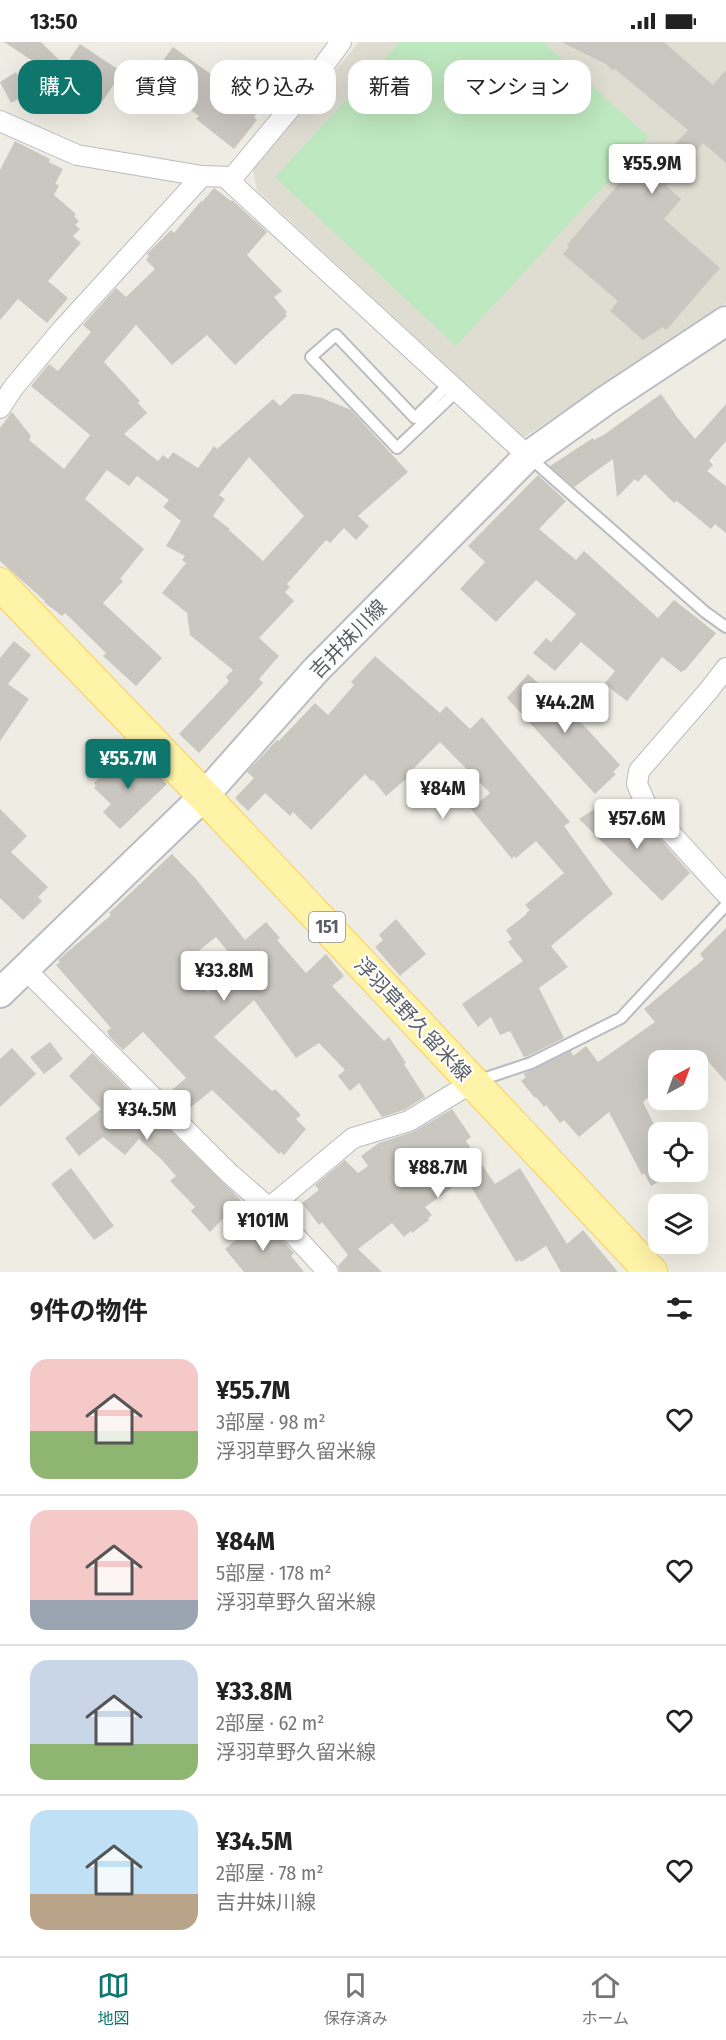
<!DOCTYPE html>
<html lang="ja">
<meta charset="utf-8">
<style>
body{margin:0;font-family:"Fira Sans Condensed","Noto Sans JP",sans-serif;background:#f2f2f2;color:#222;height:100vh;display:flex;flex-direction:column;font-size:22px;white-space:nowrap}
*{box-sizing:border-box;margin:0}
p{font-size:20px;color:#767676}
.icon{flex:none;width:33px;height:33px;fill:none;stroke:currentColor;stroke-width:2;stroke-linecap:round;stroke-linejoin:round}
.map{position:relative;height:1230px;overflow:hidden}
.panel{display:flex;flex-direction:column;background:#fff;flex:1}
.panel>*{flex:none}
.hud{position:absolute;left:18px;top:18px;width:690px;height:54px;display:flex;gap:12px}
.needle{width:39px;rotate:41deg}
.buttons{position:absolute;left:648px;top:1008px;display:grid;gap:12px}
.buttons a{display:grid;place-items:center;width:60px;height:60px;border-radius:12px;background:#fff;box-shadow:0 6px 24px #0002;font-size:30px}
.price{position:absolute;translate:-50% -51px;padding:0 14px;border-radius:6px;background:#fff;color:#222;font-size:20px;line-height:39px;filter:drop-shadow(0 2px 3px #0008)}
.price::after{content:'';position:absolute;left:50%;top:36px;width:18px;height:14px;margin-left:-9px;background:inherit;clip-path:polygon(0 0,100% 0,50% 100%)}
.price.on{background:#0f766e;color:#fff}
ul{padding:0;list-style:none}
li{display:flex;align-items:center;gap:18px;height:150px;padding:0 30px}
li+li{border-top:2px solid #e0e0e0}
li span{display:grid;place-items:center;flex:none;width:168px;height:120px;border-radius:18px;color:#555}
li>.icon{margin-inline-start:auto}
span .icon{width:72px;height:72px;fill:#fffc;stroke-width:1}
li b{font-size:26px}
h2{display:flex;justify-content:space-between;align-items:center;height:72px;padding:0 30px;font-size:26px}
.chip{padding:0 21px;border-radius:18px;background:#fff;box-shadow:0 6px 24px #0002;font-size:21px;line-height:54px}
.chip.on{background:#0f766e;color:#fff}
.status{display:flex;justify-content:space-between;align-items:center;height:42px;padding:0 30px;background:#fff;direction:ltr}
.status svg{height:16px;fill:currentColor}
.tabs{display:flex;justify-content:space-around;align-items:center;height:84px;border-top:2px solid #e0e0e0;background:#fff;font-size:16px;color:#767676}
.tabs a{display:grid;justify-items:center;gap:3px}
.tabs .on{color:#0f766e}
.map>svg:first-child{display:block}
.education{fill:#dfdcd2}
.green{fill:#bee8bf}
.building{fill:#cac6c0;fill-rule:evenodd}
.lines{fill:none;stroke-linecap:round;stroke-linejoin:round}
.service-casing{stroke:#b8bbc0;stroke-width:14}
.minor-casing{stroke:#b8bbc0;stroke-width:22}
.secondary-casing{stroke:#b9bcc2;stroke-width:32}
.primary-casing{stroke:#face51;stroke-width:34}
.service{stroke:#fff;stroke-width:10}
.minor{stroke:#fff;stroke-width:20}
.secondary{stroke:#fff;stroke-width:28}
.primary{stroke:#fff3a8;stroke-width:32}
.labels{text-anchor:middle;stroke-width:4.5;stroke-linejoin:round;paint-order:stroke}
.shield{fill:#fff;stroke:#8c8f93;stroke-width:1.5}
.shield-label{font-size:18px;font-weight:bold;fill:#5b5f65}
.street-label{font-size:20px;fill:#5b5f65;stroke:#fff}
</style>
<div class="status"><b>13:50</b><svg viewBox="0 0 49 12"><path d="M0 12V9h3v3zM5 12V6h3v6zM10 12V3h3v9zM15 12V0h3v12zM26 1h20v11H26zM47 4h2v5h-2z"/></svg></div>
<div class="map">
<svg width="726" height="1230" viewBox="0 0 726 1230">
<rect width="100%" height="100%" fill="#efede3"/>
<path class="education" d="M359 0H726V261L523 396 257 148 253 127Z"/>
<path class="green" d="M400 0H543L649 95 456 304 275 135Z"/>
<path class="building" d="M4 0H41L65 24 80 2 122 30 100 63Z
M561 0H664L713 43 726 28V121L703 101 666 144 681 157 664 177 720 226 666 288 663 285 643 298 610 269 618 259 563 212 569 205 567 203 628 131 640 141 688 88 615 27 613 29 606 22Z
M173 5 247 58 244 61 257 71 254 75 257 78 234 107 196 77 199 74 187 65 191 59 153 32Z
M16 30 29 51 11 61 0 40Z
M15 99 50 117 49 120 63 127 55 142 59 143 54 153 76 172 74 174 79 179 75 183 80 187 73 194 81 201 48 239 68 256 47 281 18 257 0 278V128Z
M214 146 231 159 232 158 267 190 247 213 282 249 274 255 287 270 285 272 287 274 235 323 207 293 172 323 136 283 104 320 140 359 138 361 147 371 124 392 158 419 163 413 168 417 173 410 198 426 214 404 217 407 273 357 280 364 293 352H303L322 356 351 368 408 430 358 474 369 484 356 498 344 486 330 501 326 498 287 542 290 545 285 550 294 559 259 596 279 614 259 637 263 641 199 711 179 692 229 639 226 635 233 628 190 593 187 571 162 551 186 521 182 518 185 514 166 504 181 479 163 465 169 458 137 434 129 444 107 428 85 457 144 507 120 537 123 539 103 561 162 616 136 644 103 614 106 611 65 571 62 574 44 560 45 559 0 519V386L12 370 31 394 29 398 64 427 90 393 31 344 49 322 58 329 91 290 83 283 116 246 126 255 155 227 146 218 149 214 147 212 171 188 174 191 201 159 202 160ZM249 415 304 474 263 519 229 488 230 487 213 474 225 457 219 453Z
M661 352 677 375 695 397 726 362V399L709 419 713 423 707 429 726 444V491L715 482 711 487 678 460 676 459 674 461 645 432 638 440 635 437 617 455 613 417 574 445 550 424 593 396 594 398 605 392Z
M538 433 566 459 539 487 576 518 584 509 658 576 674 558 716 591 686 627 681 630 662 615 627 659 604 642 615 629 581 600 555 629 533 611 546 596 551 600 576 572 536 538 496 580 460 547 485 520 468 504Z
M14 599 31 613 8 642 29 657 0 699V616Z
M375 614 440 671 446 664 470 687 482 675 570 780 564 784 613 852 551 904 568 925 539 946 564 996 528 1014 524 1015 510 989 500 993 491 975 478 985 462 962 523 919 508 900 512 897 506 888 527 872 526 871 530 868 525 863 564 831 536 799 516 816 514 814 512 817 471 767 490 751 440 700 406 734 407 736 386 754 373 738 371 739 365 732 311 788 293 770 290 774 265 751 248 769 235 756 254 736 247 730 277 698 279 699 315 661 328 673 354 643 351 640Z
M528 632 576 675 620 723 613 730 616 732 595 752 507 656Z
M143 716 167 742 120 787 103 770 111 762 94 746 96 744 94 741 114 721 119 725 127 719 134 725Z
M611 757 628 784 642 800 653 789 690 831 662 859 579 777Z
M0 767 27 794 11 810 48 845 38 855 42 859 23 878 0 856Z
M172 812 196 837 245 898 266 880 280 896 277 898 306 931 326 912 344 934 332 944 384 999 389 995 406 1021 404 1022 425 1055 404 1068 382 1075 359 1041 350 1049 338 1034 345 1028 319 1001 296 1016 254 958 214 995 272 1049 275 1047 301 1073 296 1077 306 1087 284 1113 281 1110 279 1112 212 1048 185 1070 167 1052 186 1036 143 990 123 1008 109 994 107 989 111 986 56 923 60 920 58 918 111 873 109 871ZM216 895 240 924 208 950 182 922Z
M396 877 426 912 400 934 375 905 383 898 379 893Z
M726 886V1040L707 1018H658V1047L643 1060 658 1091V1130H665L668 1135 651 1144 644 1131 642 1133 609 1070 579 1095 564 1078 560 1081 546 1063 544 1065 536 1055 535 1056 521 1039 526 1035 523 1032 571 1009 573 1014 586 1004 598 1020 655 980 644 967 704 917 700 912Z
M50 1000 63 1017 44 1032 30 1015Z
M12 1006 36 1032 0 1065V1017Z
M92 1011 241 1158 210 1190 191 1169 195 1165 170 1139 176 1134 161 1117 139 1097 125 1113 103 1095 79 1114 65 1096 101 1067 69 1034Z
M452 1067 471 1095 466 1099 495 1142 520 1126 567 1202 583 1188 618 1230H561L546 1204 521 1220 520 1218 516 1220 466 1136 425 1165 432 1173 428 1176 429 1178 412 1191 411 1189 404 1195 392 1181 358 1207 382 1230H340L338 1224 348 1213 322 1180 319 1183 302 1161 319 1148 315 1143 345 1118 358 1131 368 1124 361 1114 379 1101 415 1089Z
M71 1126 114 1184 94 1198 51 1142Z
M263 1177 294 1211 291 1214 304 1230H244L225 1207Z"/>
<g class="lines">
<defs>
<path id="service" d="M449 342 415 376 336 293 311 315 397 406 457 349
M528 414 705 570 726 585
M477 1039 531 1021 621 976 726 863"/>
<path id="minor" d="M0 79 77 113 202 134 233 135 307 46 341 0
M226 136 528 414
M0 366 13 346 60 290 202 134
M726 626 709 648 639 729 637 742 647 765 726 852
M25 927 229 1131 269 1166 328 1230
M269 1166 353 1096 409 1079 473 1040"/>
<path id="secondary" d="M0 951 204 754 315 629 528 414 605 359 726 279"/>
<path id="primary" d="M0 542 204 754 651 1230"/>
</defs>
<use href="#service" class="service-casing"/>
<use href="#minor" class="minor-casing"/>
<use href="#secondary" class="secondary-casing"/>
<use href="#primary" class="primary-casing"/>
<use href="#service" class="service"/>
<use href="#minor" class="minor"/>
<use href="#secondary" class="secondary"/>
<use href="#primary" class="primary"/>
</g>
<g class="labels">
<rect class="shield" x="309" y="870" width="36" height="30" rx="4.5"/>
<g class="shield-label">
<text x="327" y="891">151</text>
</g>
<g class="street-label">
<text transform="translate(348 597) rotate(-46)" y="7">吉井妹川線</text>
<text transform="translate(413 977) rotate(47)" y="7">浮羽草野久留米線</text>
</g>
</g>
</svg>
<div class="buttons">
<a><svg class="needle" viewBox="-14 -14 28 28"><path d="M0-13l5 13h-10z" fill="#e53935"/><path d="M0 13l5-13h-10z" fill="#767676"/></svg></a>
<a><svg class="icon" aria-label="locate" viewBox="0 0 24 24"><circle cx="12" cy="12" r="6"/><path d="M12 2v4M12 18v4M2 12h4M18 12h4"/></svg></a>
<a><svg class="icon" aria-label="layers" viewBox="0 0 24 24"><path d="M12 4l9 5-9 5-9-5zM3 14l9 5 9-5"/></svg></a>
</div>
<b class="price" style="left:652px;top:153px">¥55.9M</b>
<b class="price" style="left:565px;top:692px">¥44.2M</b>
<b class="price on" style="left:128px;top:748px">¥55.7M</b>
<b class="price" style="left:443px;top:778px">¥84M</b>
<b class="price" style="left:637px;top:808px">¥57.6M</b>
<b class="price" style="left:224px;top:960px">¥33.8M</b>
<b class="price" style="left:147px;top:1099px">¥34.5M</b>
<b class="price" style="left:438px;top:1157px">¥88.7M</b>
<b class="price" style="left:263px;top:1210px">¥101M</b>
<div class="hud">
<a class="chip on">購入</a>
<a class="chip">賃貸</a>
<a class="chip">絞り込み</a>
<a class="chip">新着</a>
<a class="chip">マンション</a>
</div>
</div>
<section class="panel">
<h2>9件の物件<svg class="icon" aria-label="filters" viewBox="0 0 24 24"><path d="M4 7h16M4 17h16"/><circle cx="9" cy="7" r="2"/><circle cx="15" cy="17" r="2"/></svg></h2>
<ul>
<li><span style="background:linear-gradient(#f6c9c9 60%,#8fb573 0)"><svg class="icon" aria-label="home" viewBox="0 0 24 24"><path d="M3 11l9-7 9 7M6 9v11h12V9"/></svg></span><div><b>¥55.7M</b><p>3部屋 · 98 m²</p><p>浮羽草野久留米線</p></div><svg class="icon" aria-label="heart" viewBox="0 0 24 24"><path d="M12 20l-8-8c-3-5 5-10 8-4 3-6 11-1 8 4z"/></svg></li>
<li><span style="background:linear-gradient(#f6c9c9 75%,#9aa5b1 0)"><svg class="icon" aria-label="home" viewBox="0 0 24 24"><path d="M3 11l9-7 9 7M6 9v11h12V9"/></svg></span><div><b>¥84M</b><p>5部屋 · 178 m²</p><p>浮羽草野久留米線</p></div><svg class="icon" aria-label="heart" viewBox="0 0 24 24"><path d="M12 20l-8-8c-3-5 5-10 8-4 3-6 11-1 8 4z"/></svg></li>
<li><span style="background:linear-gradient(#c9d6e8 70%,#8fb573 0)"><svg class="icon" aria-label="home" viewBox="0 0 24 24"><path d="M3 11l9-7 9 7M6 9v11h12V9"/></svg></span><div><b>¥33.8M</b><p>2部屋 · 62 m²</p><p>浮羽草野久留米線</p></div><svg class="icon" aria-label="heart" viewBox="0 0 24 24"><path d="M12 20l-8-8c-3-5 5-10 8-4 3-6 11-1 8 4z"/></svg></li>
<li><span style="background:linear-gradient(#bfe0f5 70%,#b9a48a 0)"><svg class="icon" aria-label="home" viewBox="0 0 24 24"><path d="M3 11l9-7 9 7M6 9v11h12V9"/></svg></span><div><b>¥34.5M</b><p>2部屋 · 78 m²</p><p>吉井妹川線</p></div><svg class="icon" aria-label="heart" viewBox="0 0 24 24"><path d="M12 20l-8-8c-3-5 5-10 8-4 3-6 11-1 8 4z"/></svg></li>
</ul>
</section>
<nav class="tabs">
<a class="on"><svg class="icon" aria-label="map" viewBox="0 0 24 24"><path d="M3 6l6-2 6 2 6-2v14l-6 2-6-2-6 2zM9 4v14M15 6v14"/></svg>地図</a>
<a><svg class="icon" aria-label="saved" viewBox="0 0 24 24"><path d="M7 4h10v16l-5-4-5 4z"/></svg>保存済み</a>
<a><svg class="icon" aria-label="home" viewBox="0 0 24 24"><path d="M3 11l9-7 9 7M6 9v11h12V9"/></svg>ホーム</a>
</nav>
